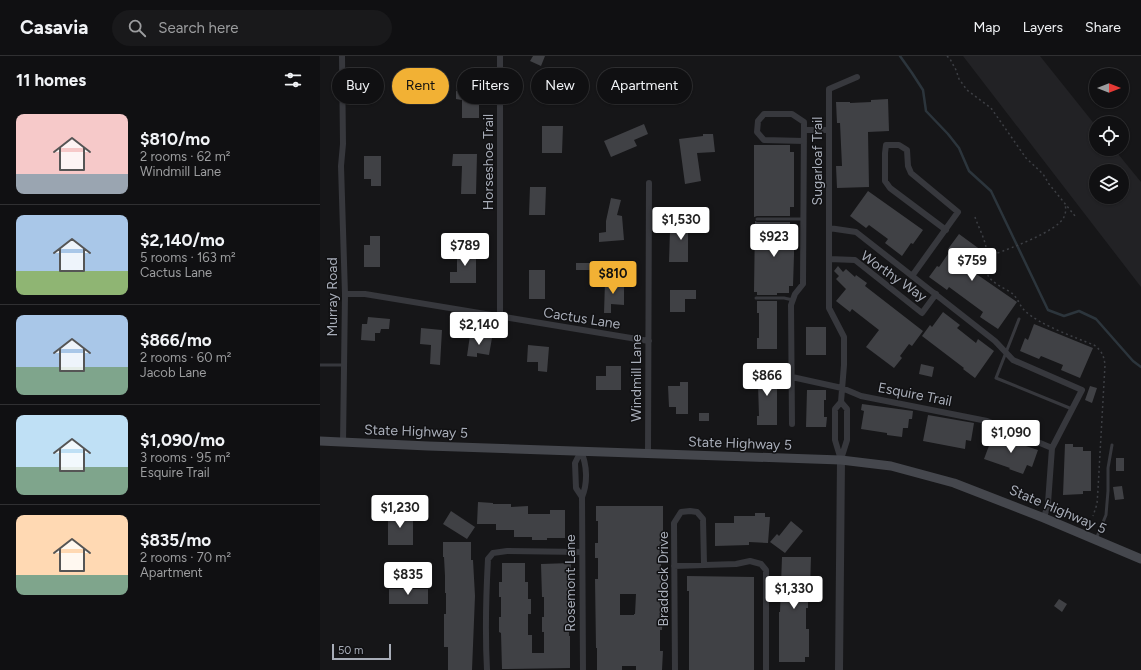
<!DOCTYPE html>
<meta charset="utf-8">
<style>
body{margin:0;font-family:Figtree,sans-serif;background:#19191b;color:#f1f3f6;height:100vh;display:flex;flex-direction:column;font-size:15px;white-space:nowrap}
*{box-sizing:border-box;margin:0}
p{font-size:13px;color:#9c9d9f}
.icon{flex:none;width:22px;height:22px;fill:none;stroke:currentColor;stroke-width:2;stroke-linecap:round;stroke-linejoin:round}
.map{position:relative;flex:1;overflow:hidden}
.side{display:flex;flex-direction:column;background:#101012;width:320px}
.side>*{flex:none}
.guide{position:absolute;left:12px;top:12px;width:380px;height:36px;display:flex;gap:8px}
.needle{width:26px;rotate:90deg}
.fabs{position:absolute;left:769px;top:12px;display:grid;gap:8px}
.fabs a{display:grid;place-items:center;width:40px;height:40px;border-radius:50%;background:#101012;box-shadow:0 1px 3px #0004,0 0 0 1px #303032;font-size:20px}
.scale{position:absolute;left:12px;bottom:10px;width:59px;box-sizing:border-box;padding-left:4px;border:2px solid #a8adb8;border-top:0;font-size:11px;line-height:14px;white-space:nowrap;color:#a8adb8;-webkit-text-stroke:3px #111113;paint-order:stroke}
.price{position:absolute;translate:-50% -34px;padding:0 9px;border-radius:4px;background:#fff;color:#222;font-size:13px;line-height:26px;filter:drop-shadow(0 1px 2px #0008)}
.price::after{content:'';position:absolute;left:50%;top:24px;width:12px;height:9px;margin-left:-6px;background:inherit;clip-path:polygon(0 0,100% 0,50% 100%)}
.price.current{background:#f2b134;color:#111}
ul{padding:0;list-style:none}
li{display:flex;align-items:center;gap:12px;height:100px;padding:0 16px}
li+li{border-top:1px solid #303032}
li span{display:grid;place-items:center;flex:none;width:112px;height:80px;border-radius:8px;color:#555}
li>.icon{margin-inline-start:auto}
span .icon{width:48px;height:48px;fill:#fffc;stroke-width:1}
li b{font-size:17px}
h2{display:flex;justify-content:space-between;align-items:center;height:48px;padding:0 16px;font-size:17px}
.chip{padding:0 14px;border-radius:18px;background:#101012;box-shadow:0 1px 3px #0004,0 0 0 1px #303032;font-size:14px;line-height:36px}
.chip.current{background:#f2b134;color:#111}
header{display:flex;align-items:center;gap:24px;box-sizing:border-box;height:56px;padding:0 20px;background:#101012;border-bottom:1px solid #303032}
header strong{font-size:19px}
nav{display:flex;gap:22px;margin-inline-start:auto;font-size:14px}
.search{width:280px;height:36px;background:#19191b;display:flex;align-items:center;gap:10px;box-sizing:border-box;padding:0 14px;border-radius:22px;color:#9c9d9f;font-size:15px}
main{display:flex;flex:1;min-height:0}
.map>svg:first-child{display:block}
.built{fill:#222225;fill-rule:evenodd}
.lines{fill:none;stroke-linecap:round;stroke-linejoin:round}
.stream{stroke:#2c353c;stroke-width:2.5}
.building{fill:#404145;fill-rule:evenodd}
.path{stroke:#3d3f44;stroke-width:1.5;stroke-dasharray:2 3;stroke-linecap:butt}
.service{stroke:#37383d;stroke-width:3}
.minor{stroke:#37383d;stroke-width:6}
.tertiary{stroke:#37383d;stroke-width:8}
.secondary{stroke:#45474d;stroke-width:9}
.labels{text-anchor:middle;stroke-width:3;stroke-linejoin:round;paint-order:stroke}
.street-label{font-size:14px;fill:#a8adb8;stroke:#111113}
</style>
<header>
<strong>Casavia</strong>
<div class="search"><svg class="icon" aria-label="search" viewBox="0 0 24 24"><circle cx="10" cy="10" r="6"/><path d="M15 15l6 6"/></svg>Search here</div>
<nav><a>Map</a><a>Layers</a><a>Share</a></nav>
</header>
<main>
<section class="side">
<h2>11 homes<svg class="icon" aria-label="filters" viewBox="0 0 24 24"><path d="M4 7h16M4 17h16"/><circle cx="9" cy="7" r="2"/><circle cx="15" cy="17" r="2"/></svg></h2>
<ul>
<li><span style="background:linear-gradient(#f6c9c9 75%,#9aa5b1 0)"><svg class="icon" aria-label="home" viewBox="0 0 24 24"><path d="M3 11l9-7 9 7M6 9v11h12V9"/></svg></span><div><b>$810/mo</b><p>2 rooms · 62 m²</p><p>Windmill Lane</p></div></li>
<li><span style="background:linear-gradient(#a9c7e8 70%,#8fb573 0)"><svg class="icon" aria-label="home" viewBox="0 0 24 24"><path d="M3 11l9-7 9 7M6 9v11h12V9"/></svg></span><div><b>$2,140/mo</b><p>5 rooms · 163 m²</p><p>Cactus Lane</p></div></li>
<li><span style="background:linear-gradient(#a9c7e8 65%,#7fa58c 0)"><svg class="icon" aria-label="home" viewBox="0 0 24 24"><path d="M3 11l9-7 9 7M6 9v11h12V9"/></svg></span><div><b>$866/mo</b><p>2 rooms · 60 m²</p><p>Jacob Lane</p></div></li>
<li><span style="background:linear-gradient(#bfe0f5 65%,#7fa58c 0)"><svg class="icon" aria-label="home" viewBox="0 0 24 24"><path d="M3 11l9-7 9 7M6 9v11h12V9"/></svg></span><div><b>$1,090/mo</b><p>3 rooms · 95 m²</p><p>Esquire Trail</p></div></li>
<li><span style="background:linear-gradient(#ffd9b3 75%,#7fa58c 0)"><svg class="icon" aria-label="home" viewBox="0 0 24 24"><path d="M3 11l9-7 9 7M6 9v11h12V9"/></svg></span><div><b>$835/mo</b><p>2 rooms · 70 m²</p><p>Apartment</p></div></li>
</ul>
</section>
<div class="map">
<svg width="821" height="614" viewBox="0 0 821 614">
<rect width="100%" height="100%" fill="#161618"/>
<path class="built" d="M643 0H720L776 70V93H794L821 126V231ZM776 115H802V141H776Z"/>
<g class="lines">
<path class="stream" d="M580 0 592 17 603 34 606 55 628 78 639 92 649 115 671 135 728 254 744 260 759 255 776 263 813 305 821 311"/>
</g>
<path class="building" d="M213 0H225L221 10 210 5Z
M230 31H242V47H230Z
M136 35H159V62H142V44L136 43Z
M568 43 569 75 548 76 549 131 517 132 516 110H522L520 67H517L516 46H530V47L551 46V44Z
M324 68 328 78 314 84 317 90 291 101 284 85Z
M222 70H243L242 97H222Z
M383 78H393L395 96 377 97 381 125 365 128 359 83 383 80Z
M434 89H470V96H474V151H470V160H437L434 161Z
M133 98H157L156 138H141L142 110H132Z
M44 100H61V130H51V123H44Z
M210 131H226L225 159H209Z
M548 135 603 174 593 188 591 187 582 200 565 187 568 183 549 169 546 172 530 160Z
M291 142 301 144 297 159 302 160 304 184 279 186V177L286 176V165Z
M359 164H377V173H368V206H349L350 174H359Z
M435 165 437 166H470V175H474V199L473 230H469V237H457V239H437V236H434Z
M639 178 665 197 652 215 697 246 678 273 660 261 663 256 629 231 627 234 609 221 617 210 619 211 630 195 628 193Z
M50 180H60V211H44V189H50Z
M137 193H156V227H130V216H137Z
M256 207H270V214H256Z
M518 210 523 216 526 213 535 221 536 219 547 227 545 230 603 275 592 290 589 288 580 300 582 302 574 312 546 291 559 274 532 253 530 256 516 245 526 233 516 223 519 220 514 215Z
M209 214H225V243H209Z
M285 226 304 227V249L291 248V257H284Z
M350 234H376V243H365V256H350Z
M437 245H457V293H437V282H439V257H437Z
M623 256 640 269 637 272 656 287 658 283 674 295 655 322 643 313 644 312 602 280 610 269 612 271Z
M48 261 70 263 69 273H61L60 277H55V285L41 284 42 268H47Z
M714 268 773 292 760 322 741 314 743 309 721 300 719 303 700 295 705 282 708 284Z
M486 271H506V299H486Z
M101 272 122 274 120 309 110 308 111 289 100 288Z
M150 279 172 282 169 299 157 297V301L147 300Z
M208 289 229 291 227 316 218 315V306H207Z
M601 308 614 311 612 321 599 318Z
M286 310H301V334H276V320H286Z
M436 314H457V369H437V360H439L438 328H436Z
M360 326H368V358H356V351H349L348 330H360Z
M770 330 777 332 772 347 765 344Z
M487 334H506V344H504V361H507L506 371H486Z
M542 348 593 355 592 363H589L588 372H583L582 381 567 379V377L541 373 544 355 541 354Z
M379 357H389V365H379Z
M608 359 654 367 651 385 646 384 645 393 603 385Z
M673 379 718 394 712 411 707 409 703 418 689 413 690 412 664 403Z
M745 388H753V391H763V395H771V435H763V438L743 439Z
M796 402H804V415H796Z
M802 430 804 443 795 444 793 431Z
M158 446 173 447V448H191V451L208 450V458H230V454H245V482H227V484H212V481H194V474H176V468H157Z
M276 450H343V502H341V541H343V551L342 574H340V595H343L342 614H316V610H302V614H277V592H276L275 523H278V502H275V487H278V465H276ZM300 538H316L315 558H314V559H300Z
M131 455 155 471 147 483 123 468Z
M68 457H93V489H68Z
M435 457H445V461H450L448 487 429 486V489L395 490V467H414V460H435Z
M471 465 483 475 465 497 450 486 457 478 459 480Z
M123 486H151V504H153L155 540 152 614H128V591H124V558H126V537H125V520L124 501H123Z
M462 501H491L490 534H488V552H486V573H489V601H485V606H459V556H460Z
M182 507H205V526H208V543H211V558H208V579H212V597H224V576H222V561H224V541H222L221 508 251 507 250 559H249V580H250V612L182 613 181 577 179 576V561H181V541H179V526H182Z
M367 520 434 521V614H369V535H367Z
M69 533H108V548H69Z
M739 543 747 548 742 556 734 550Z"/>
<g class="lines">
<path class="path" d="M627 0 630 3 636 14 639 23 647 34 671 52 706 102 723 118 729 128 755 160
M655 161C659 173 666 184 667 198 668 204 665 211 667 217 670 227 685 232 693 238 698 243 700 250 705 255 720 269 754 281 774 289 782 295 784 300 785 309L778 433 777 448 773 460
M668 198H675C691 192 738 175 744 161 746 157 746 152 745 148"/>
<path class="service" d="M437 163H484
M436 242H464L473 244
M699 263 676 322 752 353
M0 309H24
M776 483 786 459 788 435V412L792 389"/>
<path class="minor" d="M22 0 23 88 21 110 25 238 23 387
M180 0V260
M484 74H509
M509 172 536 176 675 285 693 304 762 334 732 392 728 447 724 462
M509 203 535 204 602 257 616 238
M592 220 638 156 591 117 588 110 587 94 579 89H566L565 97V125L570 132 626 174
M25 238H45L329 285
M472 321 522 332 541 340 667 365 732 392
M472 368 471 249 475 238 483 228 484 66 472 58H444L438 65 437 76 444 84 484 85
M261 395C267 409 268 427 262 441L263 614
M261 395 255 407 256 432 262 441
M328 397 329 127
M521 403 527 384V353L521 346
M521 404 515 384V353L521 346 524 309V281L509 252V33L537 21
M354 510 416 508 430 505 441 508 446 514V614
M167 614C165 577 166 539 168 503L173 497 187 495 262 496
M355 614 354 467 361 456 370 455 377 456 383 463 384 508"/>
<path class="tertiary" d="M519 614 521 404"/>
<path class="secondary" d="M0 385 108 390 521 404 571 410 634 427 724 462 821 503"/>
</g>
<g class="labels">
<g class="street-label">
<text transform="translate(497 105) rotate(-90)" y="5">Sugarloaf Trail</text>
<text transform="translate(168 106) rotate(-90)" y="5">Horseshoe Trail</text>
<text transform="translate(574 220) rotate(35)" y="5">Worthy Way</text>
<text transform="translate(12 241) rotate(-90)" y="5">Murray Road</text>
<text transform="translate(262 262) rotate(9)" y="5">Cactus Lane</text>
<text transform="translate(316 322) rotate(-90)" y="5">Windmill Lane</text>
<text transform="translate(595 338) rotate(11)" y="5">Esquire Trail</text>
<text transform="translate(96 375) rotate(2)" y="5">State Highway 5</text>
<text transform="translate(420 387) rotate(2)" y="5">State Highway 5</text>
<text transform="translate(738 453) rotate(23)" y="5">State Highway 5</text>
<text transform="translate(343 523) rotate(-90)" y="5">Braddock Drive</text>
<text transform="translate(250 527) rotate(-90)" y="5">Rosemont Lane</text>
</g>
</g>
</svg>
<div class="fabs">
<a><svg class="needle" viewBox="-14 -14 28 28"><path d="M0-13l5 13h-10z" fill="#e53935"/><path d="M0 13l5-13h-10z" fill="#9c9d9f"/></svg></a>
<a><svg class="icon" aria-label="locate" viewBox="0 0 24 24"><circle cx="12" cy="12" r="6"/><path d="M12 2v4M12 18v4M2 12h4M18 12h4"/></svg></a>
<a><svg class="icon" aria-label="layers" viewBox="0 0 24 24"><path d="M12 4l9 5-9 5-9-5zM3 14l9 5 9-5"/></svg></a>
</div>
<div class="scale">50 m</div>
<b class="price" style="left:361px;top:185px">$1,530</b>
<b class="price" style="left:454px;top:202px">$923</b>
<b class="price" style="left:145px;top:211px">$789</b>
<b class="price" style="left:652px;top:226px">$759</b>
<b class="price current" style="left:293px;top:239px">$810</b>
<b class="price" style="left:159px;top:290px">$2,140</b>
<b class="price" style="left:447px;top:341px">$866</b>
<b class="price" style="left:691px;top:398px">$1,090</b>
<b class="price" style="left:80px;top:473px">$1,230</b>
<b class="price" style="left:88px;top:540px">$835</b>
<b class="price" style="left:474px;top:554px">$1,330</b>
<div class="guide">
<a class="chip">Buy</a>
<a class="chip current">Rent</a>
<a class="chip">Filters</a>
<a class="chip">New</a>
<a class="chip">Apartment</a>
</div>
</div>
</main>
